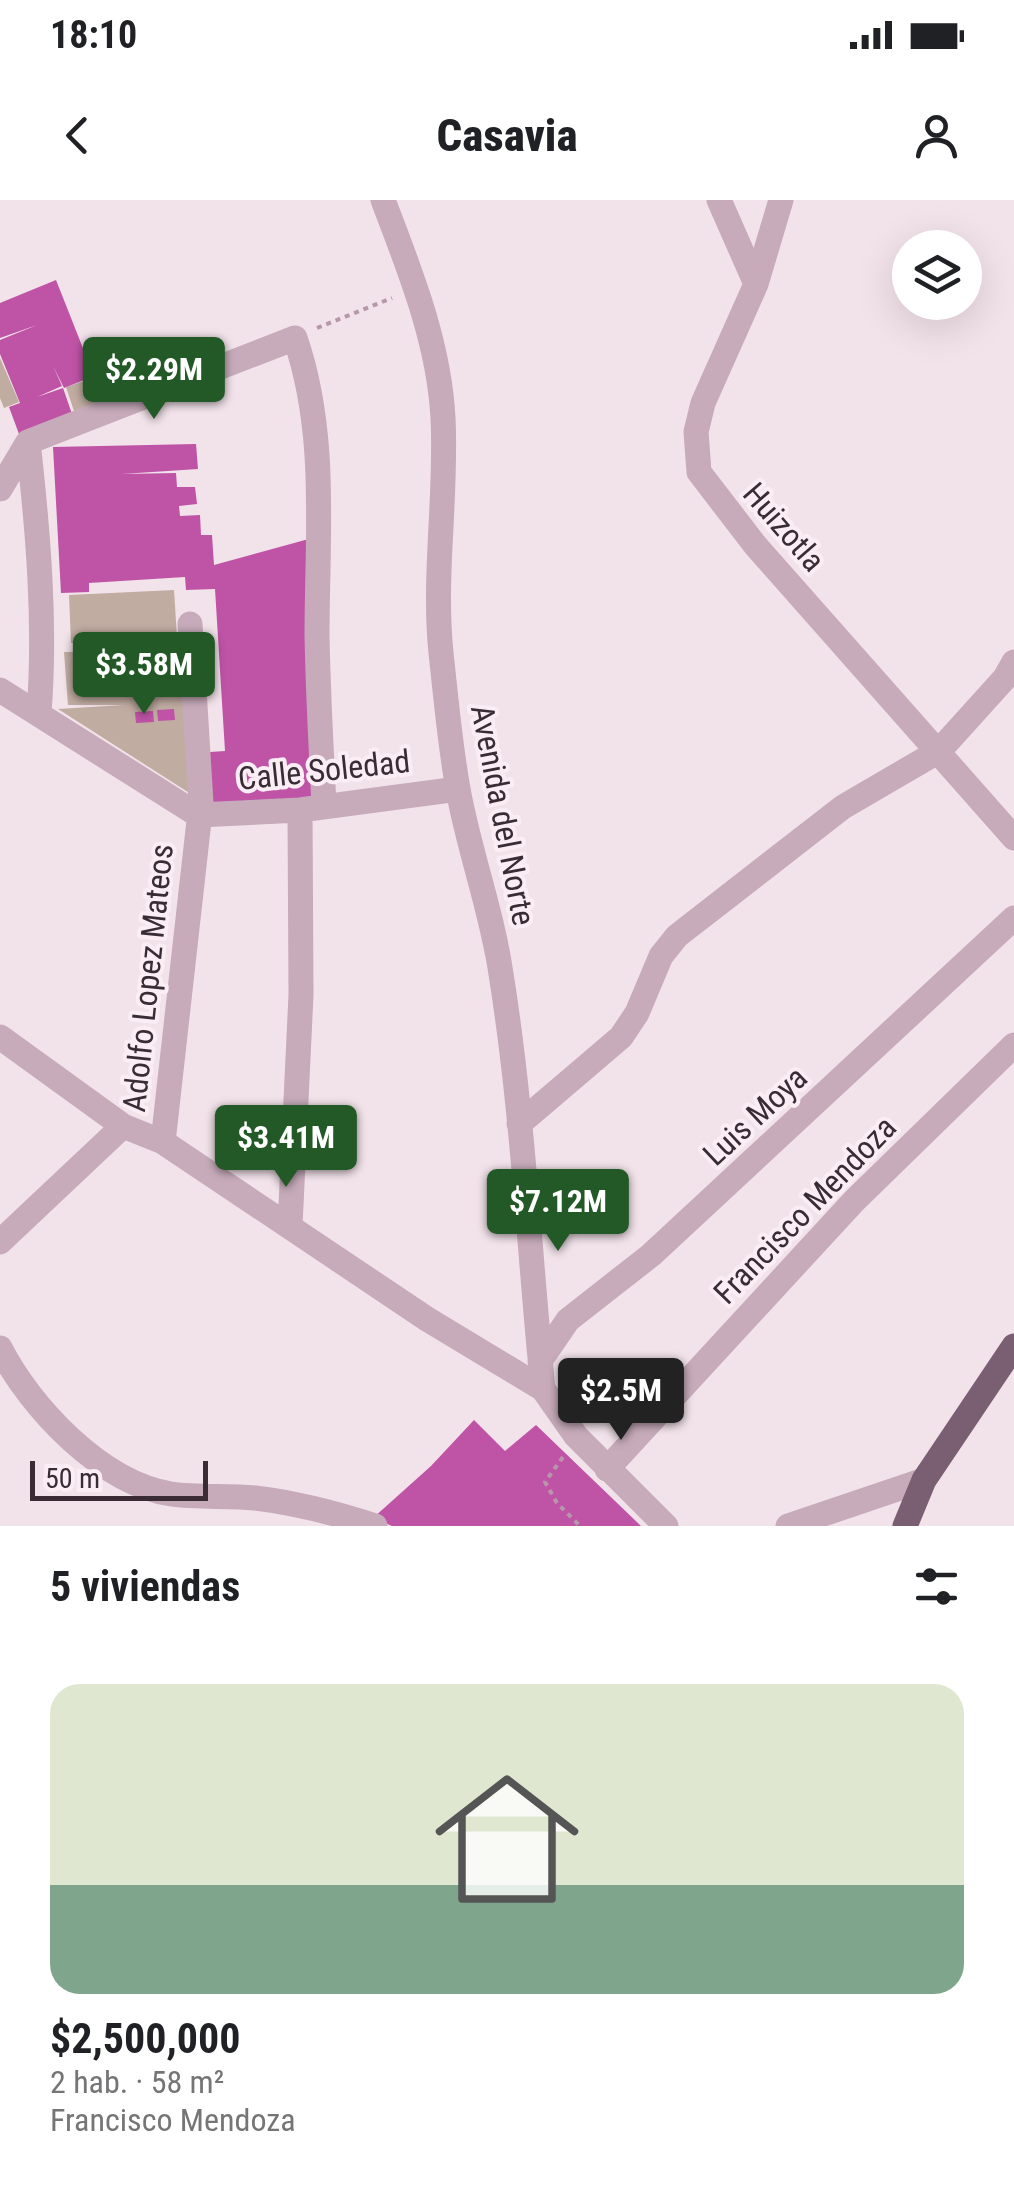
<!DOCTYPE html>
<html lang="es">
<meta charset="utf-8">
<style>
body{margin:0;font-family:"Roboto Condensed",sans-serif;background:#f2f2f2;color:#202124;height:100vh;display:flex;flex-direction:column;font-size:38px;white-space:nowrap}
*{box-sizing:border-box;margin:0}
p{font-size:32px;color:#757577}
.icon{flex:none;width:55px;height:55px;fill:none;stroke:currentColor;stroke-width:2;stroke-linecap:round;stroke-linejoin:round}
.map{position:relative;height:1326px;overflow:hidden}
.panel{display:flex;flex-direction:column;background:#fff;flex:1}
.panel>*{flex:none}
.fabs{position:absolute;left:892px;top:30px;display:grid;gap:20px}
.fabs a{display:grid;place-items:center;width:90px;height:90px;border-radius:50%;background:#fff;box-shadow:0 10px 40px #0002;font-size:50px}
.scale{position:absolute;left:30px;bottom:25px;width:178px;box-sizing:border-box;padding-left:10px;border:5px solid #392c35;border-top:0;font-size:28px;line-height:35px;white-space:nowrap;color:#392c35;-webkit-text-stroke:8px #faeef4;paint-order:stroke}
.price{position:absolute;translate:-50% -85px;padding:0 22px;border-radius:10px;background:#235926;color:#fff;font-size:32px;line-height:65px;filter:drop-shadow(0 2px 5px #0008)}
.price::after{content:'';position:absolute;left:50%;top:60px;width:30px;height:22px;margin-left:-15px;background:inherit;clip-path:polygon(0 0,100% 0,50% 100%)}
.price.selected{background:#222;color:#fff}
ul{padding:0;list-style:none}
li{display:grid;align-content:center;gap:20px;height:530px;padding:0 50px}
li span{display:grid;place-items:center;height:310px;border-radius:30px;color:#555}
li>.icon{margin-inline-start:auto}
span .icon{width:180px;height:180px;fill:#fffc;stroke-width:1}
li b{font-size:42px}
h2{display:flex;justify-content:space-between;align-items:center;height:120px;padding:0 50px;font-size:42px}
.status{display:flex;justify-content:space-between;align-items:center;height:70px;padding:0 50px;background:#fff;direction:ltr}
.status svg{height:28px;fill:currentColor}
header{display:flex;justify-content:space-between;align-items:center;height:130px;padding:0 50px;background:#fff;font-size:45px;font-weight:800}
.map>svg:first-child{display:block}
.green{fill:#c1aca2}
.building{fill:#bf53a6}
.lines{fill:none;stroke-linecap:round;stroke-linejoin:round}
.path{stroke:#b698a9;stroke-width:4;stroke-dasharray:5 5;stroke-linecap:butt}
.minor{stroke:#c7abba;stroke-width:25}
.major{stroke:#7a5e71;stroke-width:25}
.labels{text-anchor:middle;stroke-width:8;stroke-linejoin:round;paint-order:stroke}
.street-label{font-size:32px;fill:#392c35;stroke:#faeef4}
</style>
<div class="status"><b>18:10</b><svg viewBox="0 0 49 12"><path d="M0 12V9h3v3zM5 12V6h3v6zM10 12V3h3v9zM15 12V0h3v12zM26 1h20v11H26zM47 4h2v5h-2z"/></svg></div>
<header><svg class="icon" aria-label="back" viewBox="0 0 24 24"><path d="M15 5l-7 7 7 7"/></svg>Casavia<svg class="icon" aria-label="person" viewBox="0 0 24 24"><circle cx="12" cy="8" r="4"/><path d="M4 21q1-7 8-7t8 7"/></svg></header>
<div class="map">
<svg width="1014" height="1326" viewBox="0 0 1014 1326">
<rect width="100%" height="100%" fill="#f2e2ea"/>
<path class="green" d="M0 158 19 202 4 208 0 198Z
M93 178 101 201 74 211 66 187Z
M174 390 177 437 71 443 69 395Z
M181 450 191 594 58 509 124 505H68L64 452Z"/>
<path class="building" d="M56 80 94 176 64 188 53 166 62 186 37 197 63 188 72 214 19 234 9 207 20 203 0 154V140L37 125 0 138V103Z
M196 244 198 269 122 274 176 273 177 287H195L197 304 179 306 180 316 200 315 201 335H212L214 365 316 337 320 602 205 604 210 552 225 551 215 389 186 390 185 377 89 383V392L61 393 53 247Z
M174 509 175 520 158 521 157 510Z
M153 511 154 522 136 523 135 512Z
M474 1220 505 1251 536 1225 641 1326H392L373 1318 431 1266Z"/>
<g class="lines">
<path class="path" d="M317 128 392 98
M563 1257 545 1282 557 1303 580 1326"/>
<path class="minor" d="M383 0C410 71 439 142 443 218 447 297 433 375 441 453 446 498 450 545 458 589 469 651 492 711 501 774 523 911 529 1051 543 1189
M719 0 756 84
M781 0 756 84 703 203 696 232 699 272 755 345 1014 638
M28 242C38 331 46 423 39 513
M0 289 28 242 295 138C328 233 317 336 317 435 318 492 321 548 324 604
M0 490 198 615
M198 615 300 610 458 589
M0 837 123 926 163 942 427 1119 543 1189 576 1236 666 1326
M519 924 621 837 637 813 661 756 677 736 843 607 939 551 1005 478 1014 462
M163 942 201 603 190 424
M290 1026 301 795 300 610
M0 1042 123 926
M0 1148C30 1207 101 1283 171 1294 198 1298 228 1295 255 1298 298 1303 335 1313 375 1326
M540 1161 568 1120 651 1055 1014 718
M607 1269 854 1001 1014 845
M788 1326 924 1280"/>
<path class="major" d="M905 1326 924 1280 1014 1146"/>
</g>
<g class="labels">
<g class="street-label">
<text transform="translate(784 327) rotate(49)" y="11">Huizotla</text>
<text transform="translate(324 570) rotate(-6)" y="11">Calle Soledad</text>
<text transform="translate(503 615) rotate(79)" y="11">Avenida del Norte</text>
<text transform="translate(148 778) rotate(-84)" y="11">Adolfo Lopez Mateos</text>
<text transform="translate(755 916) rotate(-43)" y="11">Luis Moya</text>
<text transform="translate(805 1010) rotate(-46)" y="11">Francisco Mendoza</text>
</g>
</g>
</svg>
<div class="fabs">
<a><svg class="icon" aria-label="layers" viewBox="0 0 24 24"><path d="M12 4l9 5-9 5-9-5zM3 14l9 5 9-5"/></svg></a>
</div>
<div class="scale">50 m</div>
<b class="price" style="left:154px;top:222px">$2.29M</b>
<b class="price" style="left:144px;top:517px">$3.58M</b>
<b class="price" style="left:286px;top:990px">$3.41M</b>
<b class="price" style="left:558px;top:1054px">$7.12M</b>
<b class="price selected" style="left:621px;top:1243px">$2.5M</b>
</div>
<section class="panel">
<h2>5 viviendas<svg class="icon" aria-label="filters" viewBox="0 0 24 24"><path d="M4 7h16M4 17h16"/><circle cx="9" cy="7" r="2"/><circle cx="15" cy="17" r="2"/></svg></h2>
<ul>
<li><span style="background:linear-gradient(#dfe7d0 65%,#7fa58c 0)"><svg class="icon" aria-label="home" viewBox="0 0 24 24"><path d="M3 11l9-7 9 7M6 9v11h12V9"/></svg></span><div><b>$2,500,000</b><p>2 hab. · 58 m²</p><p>Francisco Mendoza</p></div></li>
</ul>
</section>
